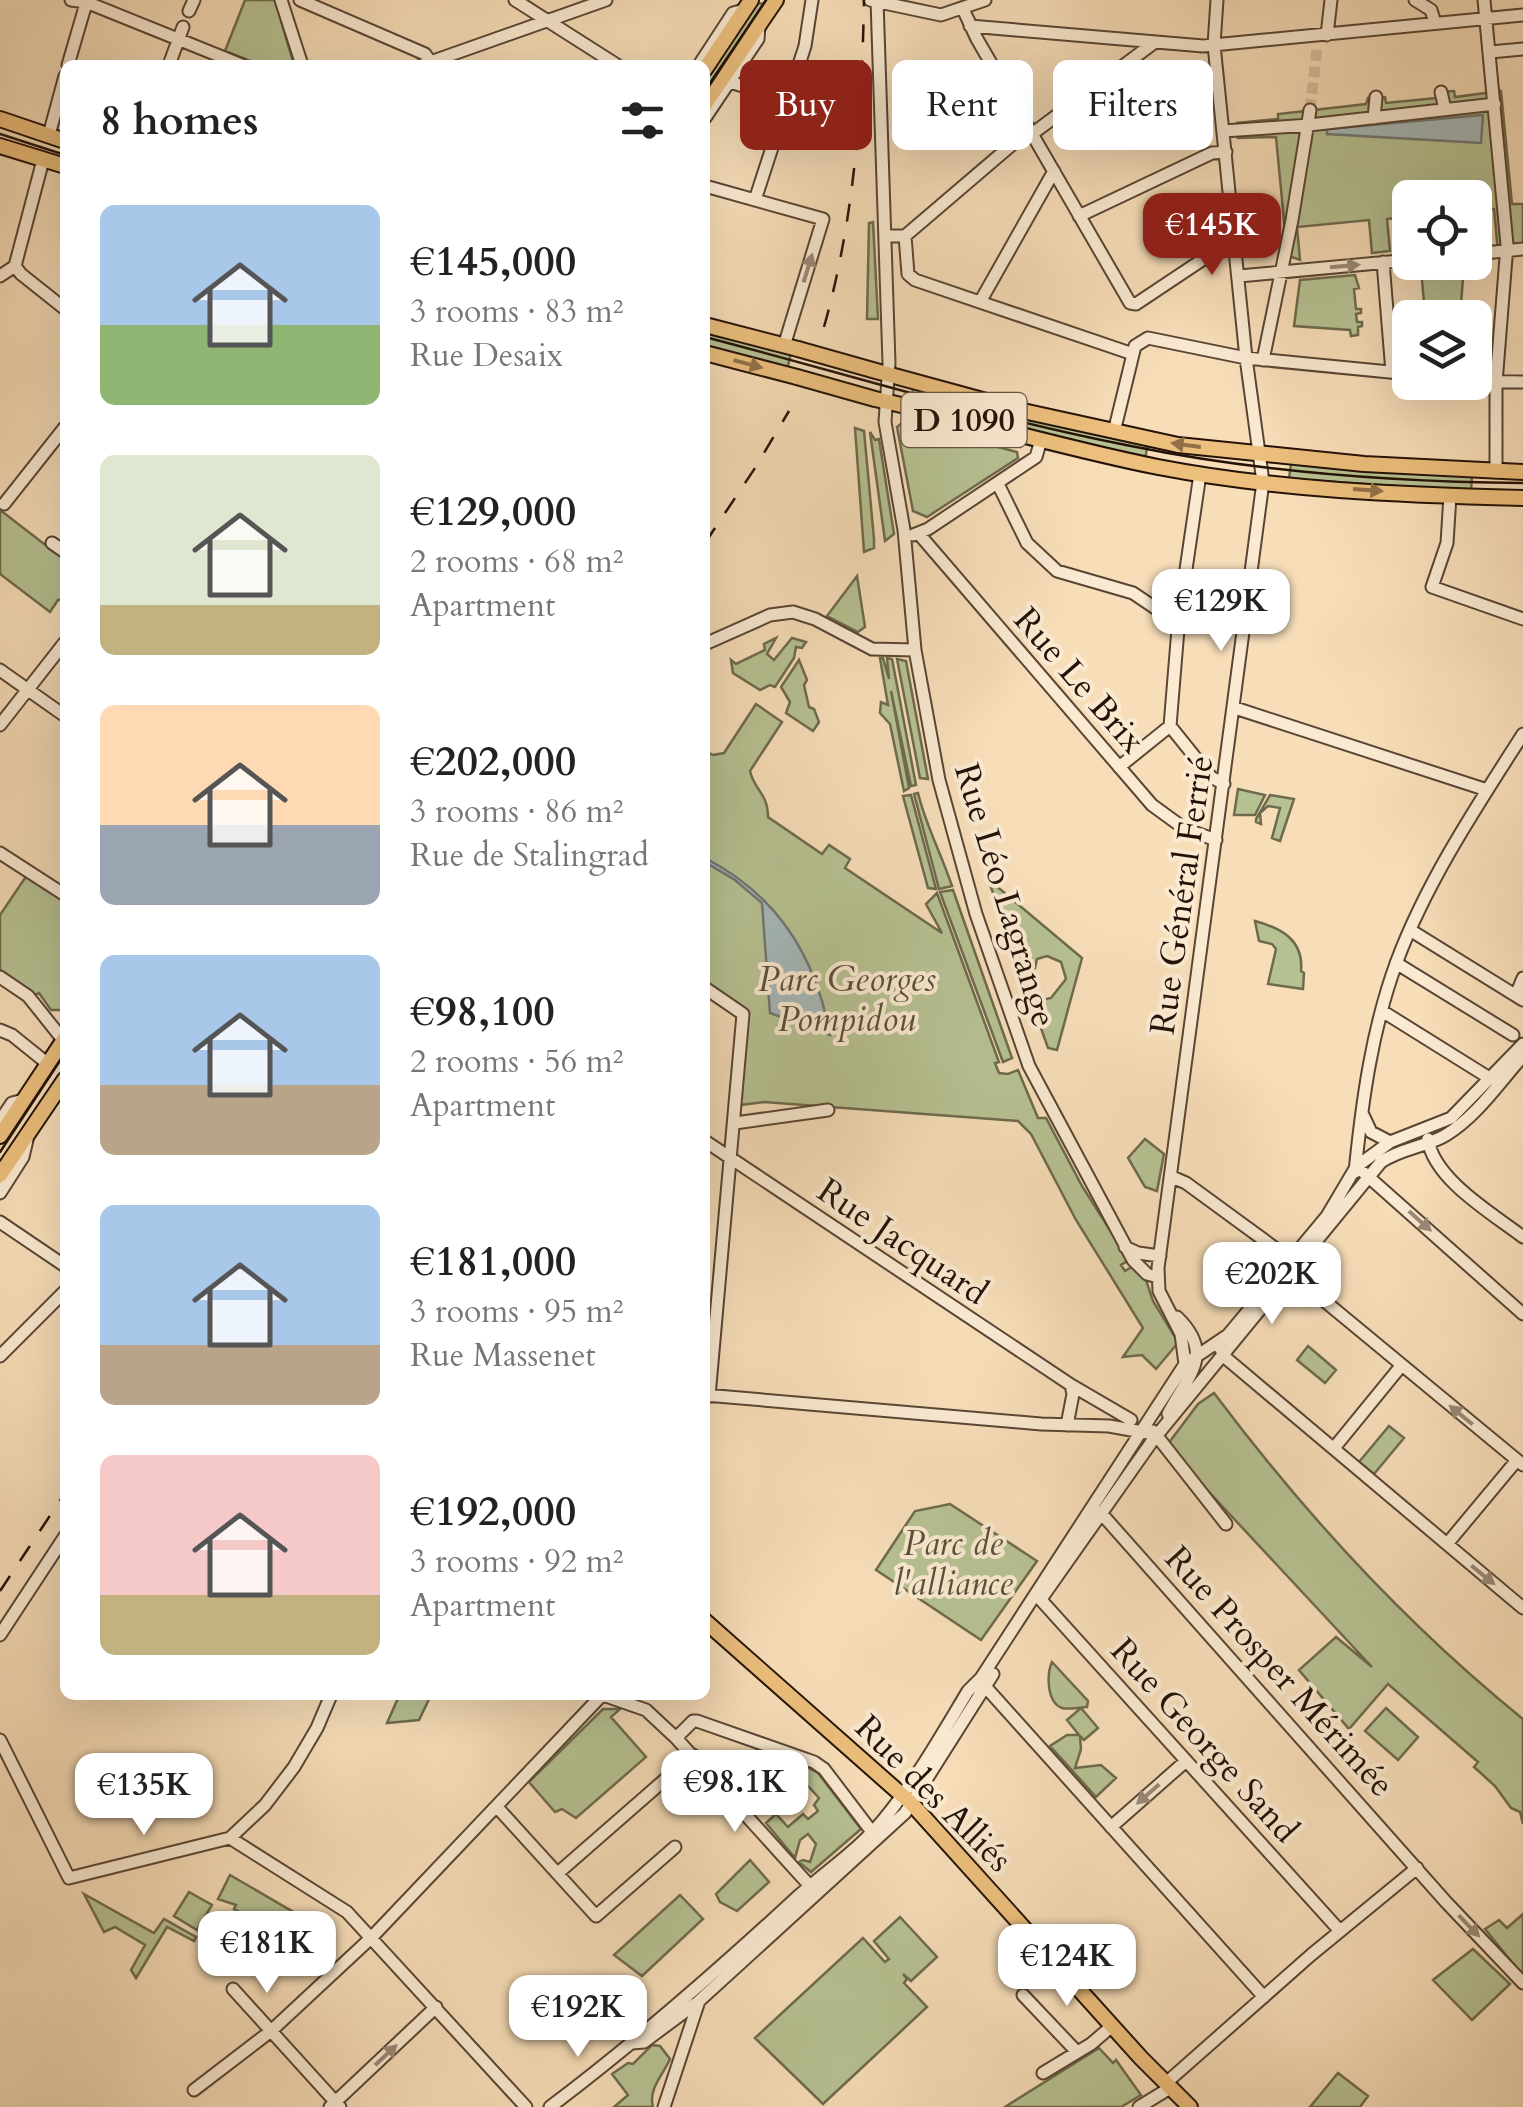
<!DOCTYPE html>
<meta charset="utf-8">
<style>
body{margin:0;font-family:Cardo,serif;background:#f2f2f2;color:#222;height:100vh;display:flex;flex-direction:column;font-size:38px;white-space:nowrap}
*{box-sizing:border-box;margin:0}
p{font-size:32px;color:#767676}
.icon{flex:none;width:55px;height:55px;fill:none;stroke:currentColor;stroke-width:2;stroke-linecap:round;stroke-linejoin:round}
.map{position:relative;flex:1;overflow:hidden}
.panel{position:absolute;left:60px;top:60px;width:650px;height:1640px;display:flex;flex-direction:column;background:#fff;border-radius:15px;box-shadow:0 10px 40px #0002}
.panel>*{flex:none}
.banner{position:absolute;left:740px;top:60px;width:632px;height:90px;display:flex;gap:20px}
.buttons{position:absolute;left:1392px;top:180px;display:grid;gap:20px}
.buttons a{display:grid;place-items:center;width:100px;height:100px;border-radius:15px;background:#fff;box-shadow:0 10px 40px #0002;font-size:50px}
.price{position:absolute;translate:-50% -85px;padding:0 22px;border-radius:20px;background:#fff;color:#222;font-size:32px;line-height:65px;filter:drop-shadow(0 2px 5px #0008)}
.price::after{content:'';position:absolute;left:50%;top:60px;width:30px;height:22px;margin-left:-15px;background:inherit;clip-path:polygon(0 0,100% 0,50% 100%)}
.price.active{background:#8f2418;color:#fff}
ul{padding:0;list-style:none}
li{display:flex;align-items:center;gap:30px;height:250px;padding:0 40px}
li span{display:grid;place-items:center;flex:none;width:280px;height:200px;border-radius:15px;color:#555}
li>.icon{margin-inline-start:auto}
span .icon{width:120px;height:120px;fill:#fffc;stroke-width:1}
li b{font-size:42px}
h2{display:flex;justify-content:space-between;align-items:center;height:120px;padding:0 40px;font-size:42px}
.chip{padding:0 35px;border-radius:15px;background:#fff;box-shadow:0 10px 40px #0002;font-size:35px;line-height:90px}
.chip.active{background:#8f2418;color:#fff}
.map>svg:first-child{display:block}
.green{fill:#b7c293;stroke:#6e6a4e;stroke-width:2.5;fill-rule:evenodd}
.water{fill:#a4b9bb;stroke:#717673;stroke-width:2.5}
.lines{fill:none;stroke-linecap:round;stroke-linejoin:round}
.minor-tunnel{stroke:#d7bf9e;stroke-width:11;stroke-dasharray:11 5.5;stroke-linecap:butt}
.minor-casing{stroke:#594534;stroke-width:15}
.major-casing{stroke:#241208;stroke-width:18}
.minor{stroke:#faead2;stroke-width:11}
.major{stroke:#ecbf7c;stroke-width:14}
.tram{stroke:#241208;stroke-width:2.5}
.rail{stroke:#241208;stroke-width:2.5;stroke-dasharray:18 18;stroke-linecap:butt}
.major-bridge-casing{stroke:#241208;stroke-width:18;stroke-linecap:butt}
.major-bridge{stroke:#ecbf7c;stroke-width:14}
.oneway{fill:#9a8977}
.oneway2{fill:#927148}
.labels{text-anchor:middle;stroke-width:8;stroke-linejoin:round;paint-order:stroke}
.shield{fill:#faead2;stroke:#645345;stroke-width:2.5}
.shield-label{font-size:32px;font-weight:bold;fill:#241208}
.street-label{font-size:35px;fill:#241208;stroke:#faead2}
.park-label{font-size:35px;font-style:italic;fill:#575039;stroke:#faead2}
</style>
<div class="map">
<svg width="1523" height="2107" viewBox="0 0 1523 2107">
<rect width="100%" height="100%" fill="#f7deb9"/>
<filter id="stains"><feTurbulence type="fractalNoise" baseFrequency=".002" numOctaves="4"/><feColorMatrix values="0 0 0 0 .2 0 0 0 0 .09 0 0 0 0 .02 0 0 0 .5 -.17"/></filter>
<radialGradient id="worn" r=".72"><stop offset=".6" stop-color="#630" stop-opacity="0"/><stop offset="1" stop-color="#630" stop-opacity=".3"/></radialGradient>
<path class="green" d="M245 0H275L294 65H260L225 51Z
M754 3 766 4 705 96V78Z
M1132 74 1144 90 1166 87 1167 91 1185 89 1188 124H1197L1201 134C1166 137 1132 124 1097 129L1082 110 1075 114 1072 110 1119 75 1127 78Z
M1454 91 1455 97 1501 91 1512 204H1523V249L1498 252 1494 209 1475 210V198H1410V216L1387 219 1390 251 1372 253 1369 220 1297 227 1300 260 1281 253 1285 231 1276 137 1238 138 1237 123 1278 119V114L1366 104 1368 98 1385 97 1386 103 1436 98 1437 92Z
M873 222 878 319H867L869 223Z
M1464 265 1460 317H1431L1430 302H1424L1421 269Z
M1355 275 1359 288 1354 289 1356 309H1361V313L1356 314 1357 322H1362V326L1358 327V335L1351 336 1350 330 1294 326 1300 280Z
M705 333 791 353 787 370 705 348Z
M914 386 1018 414 1014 428 910 401Z
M1026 415 1148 443 1145 459 1022 430Z
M903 422 1017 452 1018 458 927 517 913 511 897 427Z
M855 428 864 431 874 539V548L864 552Z
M870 432 875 440 879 439 894 534 885 541Z
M1291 463 1472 476 1471 491 1289 479Z
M0 510 65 560V599L58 600 50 612 0 574Z
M857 576 865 627 858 632 827 616Z
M776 638 767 654 774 660 792 638 806 642 802 648 796 647 794 658 775 687 770 685 760 690 733 673 731 660 736 664 765 650 764 644Z
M880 658H883L889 679 887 658 892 659 916 785 911 786 891 691 909 788 904 791 890 724 880 713 881 702 888 705Z
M897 659 906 661 928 779 920 778Z
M799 660 807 680 804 685 809 707 814 709 819 722 813 731 786 713 790 702 781 687Z
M756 704 782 722 750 771C754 790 768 793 768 817L822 854 829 845 850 859 845 868 942 933 926 904 937 893 999 1062 995 1063 999 1073 1008 1074 1018 1070 1038 1118H1046L1082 1186 1129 1260 1121 1265 1125 1271 1133 1266 1145 1277 1153 1301 1175 1337 1177 1344 1156 1369 1142 1355 1123 1357 1143 1328 1076 1220 1031 1134 1018 1121 764 1102 733 1106 740 1016 705 991V751L713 755 724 753Z
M1238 789 1265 795 1255 815H1234Z
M918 793C926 826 941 853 952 886L939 889 914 794Z
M911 795 936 889 928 888 903 796Z
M1270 795 1294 799 1280 841 1272 838 1280 808 1268 806 1260 813 1261 824 1256 822V819Z
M27 875 65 900 63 1010H51L39 993 35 995 0 971V915Z
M988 879 1082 958 1057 1050 1048 1048ZM1047 956 1061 962 1066 979 1051 998 1042 1000 1030 992 1023 979 1026 972 1035 968 1037 959Z
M953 890 1012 1058 1003 1062 940 892Z
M1255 921C1281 928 1304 940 1301 971L1304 973 1303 989 1268 984 1276 949 1272 944 1259 941Z
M1145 1139 1164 1154 1157 1191 1145 1187 1128 1158Z
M1308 1346 1336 1370 1325 1383 1297 1360Z
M1214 1393C1304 1513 1408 1626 1523 1719V1824L1520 1812 1511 1808 1495 1786 1474 1767 1478 1762 1388 1684 1349 1729 1299 1670 1336 1637 1372 1667 1168 1448V1444L1198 1404Z
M1389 1426 1404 1438 1374 1474 1359 1462Z
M950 1504 1037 1561 981 1640 876 1570 915 1511Z
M1052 1662 1088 1701 1087 1707C1082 1707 1067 1710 1062 1708 1046 1702 1047 1673 1052 1662Z
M431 1695 419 1720 387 1723 399 1696Z
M1081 1708 1098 1728 1084 1740 1080 1736 1081 1749 1075 1768 1101 1765 1116 1778 1096 1797 1050 1746 1067 1735H1079L1067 1720Z
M1386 1708 1418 1737 1398 1760 1365 1731Z
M603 1709H620L611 1717 646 1757 576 1818 562 1809 555 1812 529 1782Z
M788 1757 818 1773 861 1829 811 1872 799 1862 803 1860 810 1862 816 1844 808 1834 800 1840 795 1858 766 1823 776 1814 788 1827 803 1814 808 1819 818 1811 814 1805 819 1798 806 1784 800 1788 787 1774Z
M750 1860 769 1882 737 1911 720 1902 716 1894Z
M230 1875 326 1931 304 1951 234 1909 236 1905 218 1899Z
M189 1892 212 1905 197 1930 174 1916Z
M84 1894 154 1933 164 1919 196 1937 194 1941 167 1927 136 1978 131 1970 145 1945 115 1927 104 1932Z
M680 1895 703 1919 642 1976 614 1955Z
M1523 1914V1976L1485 1929 1499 1920 1507 1928Z
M900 1917 937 1957 911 1981 903 1974 907 1979 904 1983 927 2007 823 2104 755 2038 863 1938 885 1962 889 1959 874 1941Z
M1473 1949 1510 1984 1472 2020 1433 1980Z
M652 2045 660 2046 670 2059C663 2075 648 2089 653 2107H614L628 2095 612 2074 628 2063 633 2064Z
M1099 2048 1113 2063 1116 2060 1141 2095 1121 2107H1005Z
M1338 2073 1368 2096 1360 2107H1310Z"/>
<path class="water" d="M1483 115 1481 143 1327 134V129Z
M705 858C777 895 816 957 830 1035L770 1013 762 903 735 880 705 862Z"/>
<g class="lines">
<path class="minor-tunnel" d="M1310 110 1317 49"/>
<defs>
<path id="minor" d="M71 0 86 2 242 65
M281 0 302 65
M300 0 425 54 430 61
M515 0 617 65
M870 0 941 15 985 0
M877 0 889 363 885 422 904 530 915 650 939 780 976 914 1029 1066 1133 1260 1147 1274 1158 1277
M1415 0 1431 10 1435 23
M1484 0 1507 245 1496 383V472
M963 9 977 39 1130 303 1136 304 1214 252 1236 249
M189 11 194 0
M970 26 1203 46 1523 15
M1327 35 1331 0
M1490 52 1523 49
M68 65 87 0
M169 65 183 27
M422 65 606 0
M699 65 733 13 744 10
M730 82 787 100
M1441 92 1445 109
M705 118 758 39 759 26
M1374 118 1376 97
M1224 131 1309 125 1495 104
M1032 134 1155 42
M49 135 65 76
M705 186 823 219 784 346
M755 200 805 46 812 0
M1079 216 1212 153 1226 152
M885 236H905L1029 130
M905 236 908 274 915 280 1133 354
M1475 254 1523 249
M1383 262 1392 372
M15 266 43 160
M15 266 21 274 65 309
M0 276 15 266
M1239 276 1410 260
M980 302 1054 171
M1263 360 1292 220 1310 110
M1475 381 1523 382
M1114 432 1135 346 1148 338 1246 358 1410 374
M1200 474 1179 617 1170 726 1211 777 1224 784
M998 484 1027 543 1057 571 1133 593 1164 614 1179 617
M1450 496 1447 543 1432 587 1523 619
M4 504 65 427
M919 534 1152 805 1185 829 1216 840
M913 535 928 529 1036 457 1041 440
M52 543 65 552
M705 644 770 615 793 612 815 619 872 649 915 650
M0 670 65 716
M1235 708 1487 790
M0 725 65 642
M1119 767 1170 726
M0 853 65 895
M1410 930 1523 1000
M1396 963 1513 1035
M0 977 28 996 64 1041
M705 988 743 1014 709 1396
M1516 995 1523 978
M1382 1011 1491 1079
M0 1030 12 1035 48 1064
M1363 1115 1371 1132 1390 1142
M0 1121 12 1103 24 1100
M735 1123 828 1110
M1428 1139C1433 1179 1493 1214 1523 1237
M705 1141 1071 1385 1131 1420
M1355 1172C1362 1102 1372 1028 1397 961 1427 881 1477 806 1523 734
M1363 1172 1523 1314
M1172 1177 1186 1183 1294 1262
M0 1193 23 1157 27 1140
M0 1222 65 1266
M1125 1247 1138 1253 1160 1256
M1287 1270 1523 1465
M1220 1348 1227 1359 1523 1608
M0 1356 65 1291
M1185 1364 1181 1334 1159 1291 1158 1268 1263 482 1246 358 1214 45 1217 0
M705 1395 1041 1424 1109 1426 1148 1433
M1168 1414C1187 1376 1216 1355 1177 1317
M1067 1425 1073 1394 1071 1385
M1153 1431 1226 1524
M1334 1448 1401 1366
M1100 1512 1446 1902 1523 1983
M1447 1544 1517 1460
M1042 1595 1041 1600 1340 1931
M1041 1599 1153 1440 1381 1162C1401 1148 1426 1147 1446 1135 1477 1116 1499 1083 1523 1056
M0 1635 65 1536
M983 1684 1264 1997
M603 1695 646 1710 676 1738 810 1886
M676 1738 693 1721H697L814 1762 824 1769 872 1832
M0 1740 69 1878 230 1838 265 1805 294 1767 317 1728 331 1695
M497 1807 596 1916 675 1847
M1111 1827 1186 1761
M230 1838 347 1912 526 2107
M558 1873 693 1755
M233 1989 340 2107
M1023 1995 1077 2052
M632 2043 644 2042 695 2004
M1043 2073 1091 2044 1112 2026
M1166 2083 1311 1955 1417 1868
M194 2090 271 2031 372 1937 602 1695
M330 2107 436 2007
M550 2107C635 2043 715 1973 794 1900 823 1873 859 1850 884 1819 916 1780 942 1734 968 1691L981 1678 1185 1364 1228 1335 1327 1216 1356 1167 1390 1142 1451 1118 1523 1044
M664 2107 699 2001 905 1813 993 1674
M1139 2107 1170 2088"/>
<path id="major" d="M705 69 751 0
M705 104 776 0
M0 119 65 141
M0 146 65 166
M705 325 798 349
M705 353 797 377
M876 371 1023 411 1178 445 1364 464 1523 472
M875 399C970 420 1063 448 1158 467 1277 490 1401 495 1523 498
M0 1136 65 1038
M0 1175 65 1079
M705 1621 912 1804 1141 2058 1190 2107"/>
</defs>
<use href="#minor" class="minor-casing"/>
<use href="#major" class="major-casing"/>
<use href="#minor" class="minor"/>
<use href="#major" class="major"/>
<path class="tram" d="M705 92 766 0
M0 134 65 155
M705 337C847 374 987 418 1131 446 1259 472 1392 482 1523 483
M0 1152 65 1053"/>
<path class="rail" d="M824 327C854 220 862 111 864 0
M705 543 755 468 789 411
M0 1591 65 1493"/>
<defs>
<path id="major-bridge" d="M798 349 876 371
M797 377 875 399"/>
</defs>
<use href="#major-bridge" class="major-bridge-casing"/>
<use href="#major-bridge" class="major-bridge"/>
</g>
<defs><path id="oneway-solid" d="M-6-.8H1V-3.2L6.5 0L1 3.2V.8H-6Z" transform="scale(2.5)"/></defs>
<g class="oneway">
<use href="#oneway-solid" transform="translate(1345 266) rotate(-5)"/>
<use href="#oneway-solid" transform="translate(808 268) rotate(-73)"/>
<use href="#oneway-solid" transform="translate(1420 1221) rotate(42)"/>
<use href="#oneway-solid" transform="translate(1461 1415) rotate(-141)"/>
<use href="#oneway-solid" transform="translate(1483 1575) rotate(39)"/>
<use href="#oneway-solid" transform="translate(1148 1794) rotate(139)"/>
<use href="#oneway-solid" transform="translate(1469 1926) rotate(46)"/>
<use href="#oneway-solid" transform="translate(386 2055) rotate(-43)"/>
</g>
<g class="oneway2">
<use href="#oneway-solid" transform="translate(748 364) rotate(15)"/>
<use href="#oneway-solid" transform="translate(1186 445) rotate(-172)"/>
<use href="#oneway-solid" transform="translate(1368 490) rotate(4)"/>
</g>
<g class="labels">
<rect class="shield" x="901.5" y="393" width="125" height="54" rx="8"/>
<g class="shield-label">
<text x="964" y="431">D 1090</text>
</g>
<g class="street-label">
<text transform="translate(1080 680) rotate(49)" y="12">Rue Le Brix</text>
<text transform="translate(1006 895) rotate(73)" y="12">Rue Léo Lagrange</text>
<text transform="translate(1181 895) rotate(-82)" y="12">Rue Général Ferrié</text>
<text transform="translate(903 1241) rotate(34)" y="12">Rue Jacquard</text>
<text transform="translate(1280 1671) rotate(48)" y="12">Rue Prosper Mérimée</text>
<text transform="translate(1205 1740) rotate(48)" y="12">Rue George Sand</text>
<text transform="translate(934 1793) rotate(45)" y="12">Rue des Alliés</text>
</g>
<g class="park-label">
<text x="847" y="991">Parc Georges<tspan x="847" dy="40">Pompidou</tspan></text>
<text x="953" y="1555">Parc de<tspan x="953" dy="40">l'alliance</tspan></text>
</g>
</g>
<rect width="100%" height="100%" filter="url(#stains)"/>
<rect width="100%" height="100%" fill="url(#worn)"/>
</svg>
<div class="buttons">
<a><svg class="icon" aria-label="locate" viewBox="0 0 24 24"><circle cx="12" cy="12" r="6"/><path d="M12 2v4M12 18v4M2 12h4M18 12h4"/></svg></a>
<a><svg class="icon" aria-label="layers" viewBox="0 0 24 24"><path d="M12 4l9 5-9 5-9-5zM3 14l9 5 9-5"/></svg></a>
</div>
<b class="price active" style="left:1212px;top:278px">€145K</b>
<b class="price" style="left:1221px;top:654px">€129K</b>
<b class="price" style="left:1272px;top:1327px">€202K</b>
<b class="price" style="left:735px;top:1835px">€98.1K</b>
<b class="price" style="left:144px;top:1838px">€135K</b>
<b class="price" style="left:267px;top:1996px">€181K</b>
<b class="price" style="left:1067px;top:2009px">€124K</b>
<b class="price" style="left:578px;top:2060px">€192K</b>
<div class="banner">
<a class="chip active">Buy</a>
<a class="chip">Rent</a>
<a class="chip">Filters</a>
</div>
<section class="panel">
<h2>8 homes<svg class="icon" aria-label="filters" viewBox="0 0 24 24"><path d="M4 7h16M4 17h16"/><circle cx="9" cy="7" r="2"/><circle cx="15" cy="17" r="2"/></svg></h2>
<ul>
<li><span style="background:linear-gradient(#a9c7e8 60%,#8fb573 0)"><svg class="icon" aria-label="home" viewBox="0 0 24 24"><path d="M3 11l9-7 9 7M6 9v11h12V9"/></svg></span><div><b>€145,000</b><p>3 rooms · 83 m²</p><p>Rue Desaix</p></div></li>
<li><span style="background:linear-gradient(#dfe7d0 75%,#c2b280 0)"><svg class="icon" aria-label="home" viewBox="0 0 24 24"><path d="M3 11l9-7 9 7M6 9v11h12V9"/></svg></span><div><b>€129,000</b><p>2 rooms · 68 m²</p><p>Apartment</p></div></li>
<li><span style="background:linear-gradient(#ffd9b3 60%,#9aa5b1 0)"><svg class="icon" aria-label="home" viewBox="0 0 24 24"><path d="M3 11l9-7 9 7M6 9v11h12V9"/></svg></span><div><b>€202,000</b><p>3 rooms · 86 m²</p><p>Rue de Stalingrad</p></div></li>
<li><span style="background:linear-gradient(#a9c7e8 65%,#b9a48a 0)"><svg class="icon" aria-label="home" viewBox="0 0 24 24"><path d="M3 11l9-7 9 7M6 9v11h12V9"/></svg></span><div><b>€98,100</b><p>2 rooms · 56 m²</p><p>Apartment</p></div></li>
<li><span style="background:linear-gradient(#a9c7e8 70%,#b9a48a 0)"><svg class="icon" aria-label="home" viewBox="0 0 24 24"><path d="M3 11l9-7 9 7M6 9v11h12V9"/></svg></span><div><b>€181,000</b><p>3 rooms · 95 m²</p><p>Rue Massenet</p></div></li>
<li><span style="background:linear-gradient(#f6c9c9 70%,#c2b280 0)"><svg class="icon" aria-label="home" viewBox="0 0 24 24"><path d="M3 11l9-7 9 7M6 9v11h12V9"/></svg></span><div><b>€192,000</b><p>3 rooms · 92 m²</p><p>Apartment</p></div></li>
</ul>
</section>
</div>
